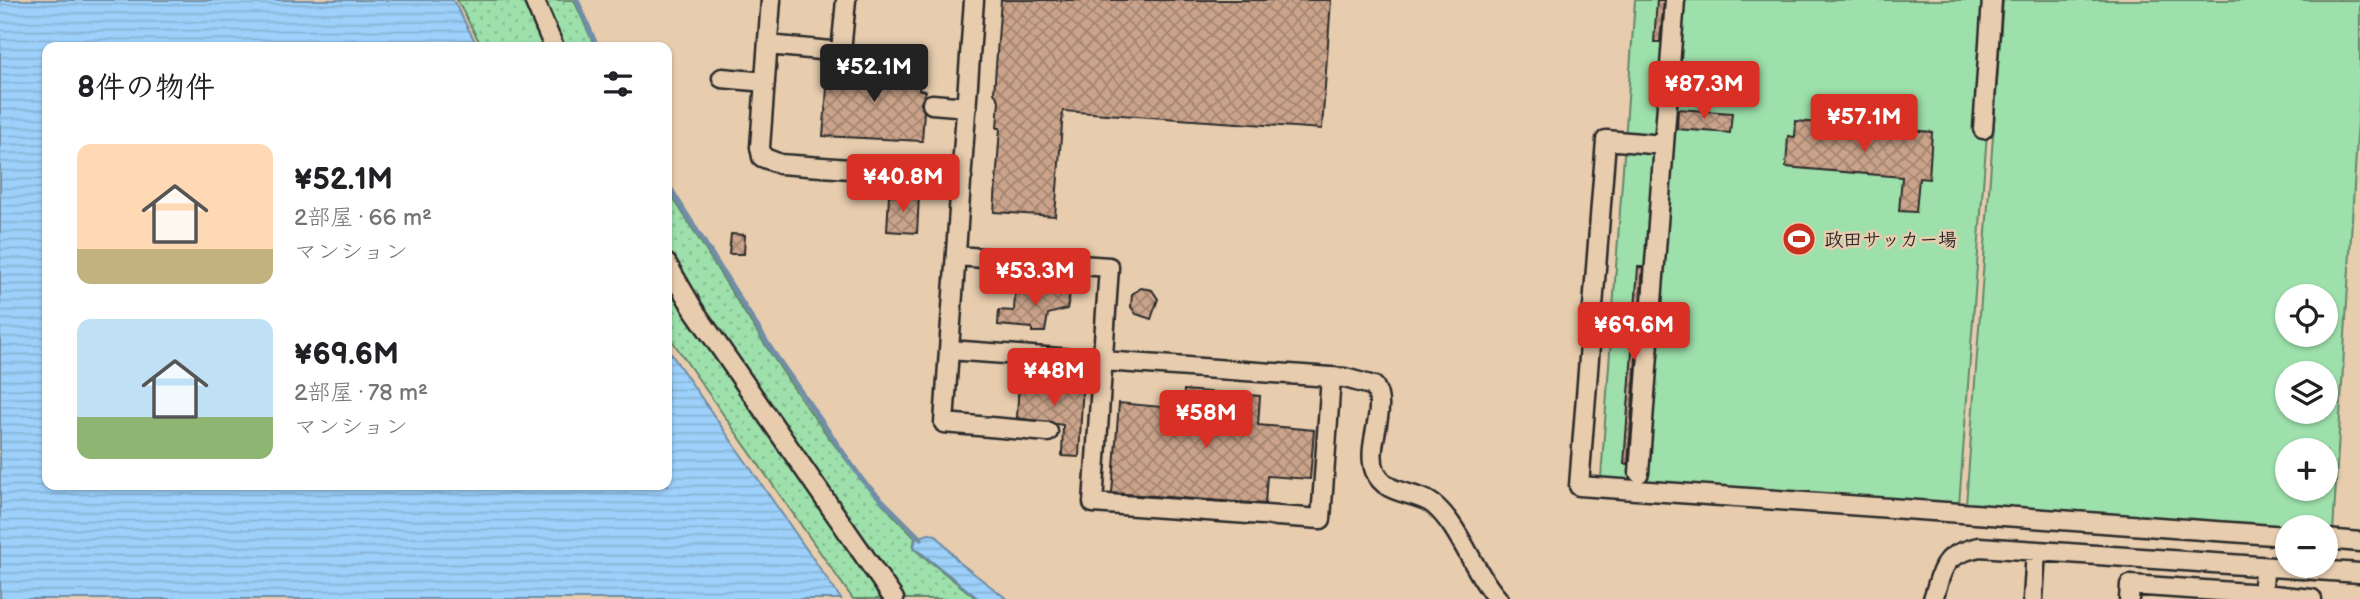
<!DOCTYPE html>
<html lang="ja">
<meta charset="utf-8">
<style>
body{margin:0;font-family:"Balsamiq Sans","Klee One",sans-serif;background:#f2f2f2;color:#202124;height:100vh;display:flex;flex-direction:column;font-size:26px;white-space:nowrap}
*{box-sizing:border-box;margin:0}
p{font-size:23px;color:#757577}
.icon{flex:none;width:38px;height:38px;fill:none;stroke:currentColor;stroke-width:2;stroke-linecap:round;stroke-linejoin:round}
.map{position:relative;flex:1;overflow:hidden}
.side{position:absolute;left:42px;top:42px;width:630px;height:448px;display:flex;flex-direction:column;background:#fff;border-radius:14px;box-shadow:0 2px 5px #0004}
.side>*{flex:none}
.controls{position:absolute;left:2275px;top:284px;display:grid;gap:14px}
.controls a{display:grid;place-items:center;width:63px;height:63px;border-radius:50%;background:#fff;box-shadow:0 2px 5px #0004;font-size:35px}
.price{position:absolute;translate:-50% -60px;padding:0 16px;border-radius:7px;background:#d93025;color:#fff;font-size:23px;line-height:46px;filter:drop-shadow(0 2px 4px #0008)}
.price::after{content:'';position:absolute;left:50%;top:42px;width:21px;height:16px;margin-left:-10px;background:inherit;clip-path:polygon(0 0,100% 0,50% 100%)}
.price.on{background:#222;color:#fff}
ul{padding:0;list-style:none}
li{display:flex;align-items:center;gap:21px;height:175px;padding:0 35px}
li span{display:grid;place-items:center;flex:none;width:196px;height:140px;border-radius:14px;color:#555}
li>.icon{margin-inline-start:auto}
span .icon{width:84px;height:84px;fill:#fffc;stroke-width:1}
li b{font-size:30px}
h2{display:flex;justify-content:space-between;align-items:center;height:84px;padding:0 35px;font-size:30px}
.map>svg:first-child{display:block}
.grass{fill:url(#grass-dots);stroke:#64866b;stroke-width:2}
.garden{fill:#9de0ab;stroke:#64866b;stroke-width:2;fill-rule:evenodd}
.water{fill:url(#water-rules);stroke:#6f8ea7;stroke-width:2}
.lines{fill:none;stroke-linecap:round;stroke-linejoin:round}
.stream{stroke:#6f8ea7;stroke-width:5}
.building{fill:url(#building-cross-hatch);stroke:#2b2b2b;stroke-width:2}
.minor-casing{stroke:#2b2b2b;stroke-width:23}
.minor{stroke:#e7ccae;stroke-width:18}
.labels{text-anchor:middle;stroke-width:5;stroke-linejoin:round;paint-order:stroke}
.poi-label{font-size:19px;font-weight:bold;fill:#2b2b2b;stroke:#e7ccae;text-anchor:start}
</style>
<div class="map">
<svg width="2360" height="599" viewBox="0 0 2360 599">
<defs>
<pattern id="grass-dots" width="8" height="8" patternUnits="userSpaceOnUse" patternTransform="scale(1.75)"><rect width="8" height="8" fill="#9de0ab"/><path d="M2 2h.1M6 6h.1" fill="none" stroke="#87c093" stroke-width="1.8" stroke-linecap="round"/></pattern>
<pattern id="water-rules" width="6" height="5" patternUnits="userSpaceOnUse" patternTransform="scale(1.75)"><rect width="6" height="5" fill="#9dd0fa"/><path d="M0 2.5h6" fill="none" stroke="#87b3d6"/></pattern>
<pattern id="building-cross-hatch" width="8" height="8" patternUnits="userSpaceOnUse" patternTransform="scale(1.75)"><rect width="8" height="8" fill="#caa38a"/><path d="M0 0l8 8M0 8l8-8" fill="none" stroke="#a48571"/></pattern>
</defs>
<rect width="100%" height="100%" fill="#e7ccae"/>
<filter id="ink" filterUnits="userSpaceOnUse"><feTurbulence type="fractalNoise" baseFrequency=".0143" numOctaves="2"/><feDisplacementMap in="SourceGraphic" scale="14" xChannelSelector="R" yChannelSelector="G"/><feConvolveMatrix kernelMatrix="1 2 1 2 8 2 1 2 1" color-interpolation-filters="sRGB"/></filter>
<g filter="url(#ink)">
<path class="grass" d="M457 0H526L548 47H482Z
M539 0H574L595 47H561Z
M667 188C743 308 814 437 915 538L913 548 977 599H900L736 362 667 251Z
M667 276 810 494 885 599H853L690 367 667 333Z"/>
<path class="garden" d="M1635 0H1997L1959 505 1601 478Z
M2003 0H2360V88L2333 532H2326V527L2287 529 1966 505ZM2287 296H2326V334H2287ZM2287 373H2326V411H2287ZM2287 450H2326V488H2287Z"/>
<path class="water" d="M0 0H453L478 47H47V485H667V348L841 599H0Z
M929 534 936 535 959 562 1007 599H979L914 547 916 538Z"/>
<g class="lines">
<path class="stream" d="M577 0 597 47
M667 183 773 352 863 481 921 539"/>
</g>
<path class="building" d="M1001 0H1331L1322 129 1063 111 1055 216 994 212 1000 128H997L999 100 994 93Z
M1657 0H1664L1660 42H1654Z
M829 65 920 70 919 90 926 91 921 104 924 111 922 141 823 136Z
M1678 109 1732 113 1730 133 1677 129Z
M1796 121 1932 132 1929 179 1919 178 1916 212 1899 211 1902 177 1786 167 1788 136 1795 137Z
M889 195 919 196 917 233 887 231Z
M731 234 745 235 744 254H729Z
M1638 267H1643L1628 464H1624Z
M1023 285 1032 286 1042 294 1051 286 1059 285 1070 294 1067 309 1048 314 1045 332H1032V328L998 325 999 310 1014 311 1015 293Z
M1141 288 1152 290 1158 299 1151 319 1136 314 1131 307 1132 294Z
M1019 378 1083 381 1079 457 1062 456 1063 425 1017 418Z
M1184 390 1260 396 1258 425 1314 430 1310 479 1267 476 1265 504 1112 493 1119 403 1183 409Z"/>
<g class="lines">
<defs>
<path id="minor" d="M534 0 554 47
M771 0 760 147 762 157 780 164 962 177
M974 0 949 350 1345 378 1374 386C1389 409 1365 445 1375 471 1386 497 1416 490 1434 505 1461 528 1473 572 1498 599
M768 45 841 52 846 0
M722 78 765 82
M932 104 967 107
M1983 129 1992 0
M1663 145 1606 140 1579 486 2287 536
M956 256 1109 267 1093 503 1321 519 1331 377
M667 264 694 310 894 599
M949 350 944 423 1048 432
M1639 473 1675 0
M2326 539 2360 542
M2264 567 2263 594 2312 599
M1933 599C1944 566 1941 556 1979 547L2360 573
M2033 599 2036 551
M2129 599 2130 585 2263 594"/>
</defs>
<use href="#minor" class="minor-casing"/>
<use href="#minor" class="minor"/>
</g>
</g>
<defs>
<symbol id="stadium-disc" viewBox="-11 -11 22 22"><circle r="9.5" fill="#c8321e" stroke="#e7ccae"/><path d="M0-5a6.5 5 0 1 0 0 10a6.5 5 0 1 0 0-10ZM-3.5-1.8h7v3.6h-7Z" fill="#fff"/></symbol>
</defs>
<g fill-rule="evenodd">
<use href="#stadium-disc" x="1780" y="220" width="38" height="38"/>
</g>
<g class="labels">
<g class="poi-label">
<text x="1824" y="246">政田サッカー場</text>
</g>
</g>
</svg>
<div class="controls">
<a><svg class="icon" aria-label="locate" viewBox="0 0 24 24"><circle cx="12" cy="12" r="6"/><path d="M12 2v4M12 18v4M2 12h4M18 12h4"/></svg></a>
<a><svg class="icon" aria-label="layers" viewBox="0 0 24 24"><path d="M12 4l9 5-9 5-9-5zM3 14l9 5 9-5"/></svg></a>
<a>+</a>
<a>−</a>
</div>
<b class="price on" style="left:874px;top:104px">¥52.1M</b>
<b class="price" style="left:1704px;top:121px">¥87.3M</b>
<b class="price" style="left:1864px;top:154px">¥57.1M</b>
<b class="price" style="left:903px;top:214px">¥40.8M</b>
<b class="price" style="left:1035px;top:308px">¥53.3M</b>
<b class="price" style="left:1634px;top:362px">¥69.6M</b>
<b class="price" style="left:1054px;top:408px">¥48M</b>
<b class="price" style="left:1206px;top:450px">¥58M</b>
<section class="side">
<h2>8件の物件<svg class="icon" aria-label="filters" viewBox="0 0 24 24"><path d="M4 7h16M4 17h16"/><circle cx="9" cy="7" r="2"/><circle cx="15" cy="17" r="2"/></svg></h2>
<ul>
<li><span style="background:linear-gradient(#ffd9b3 75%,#c2b280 0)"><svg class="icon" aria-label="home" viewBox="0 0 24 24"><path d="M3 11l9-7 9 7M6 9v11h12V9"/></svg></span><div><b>¥52.1M</b><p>2部屋 · 66 m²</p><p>マンション</p></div></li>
<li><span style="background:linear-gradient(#bfe0f5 70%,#8fb573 0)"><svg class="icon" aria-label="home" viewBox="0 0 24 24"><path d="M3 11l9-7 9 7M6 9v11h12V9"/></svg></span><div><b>¥69.6M</b><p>2部屋 · 78 m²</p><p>マンション</p></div></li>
</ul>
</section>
</div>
